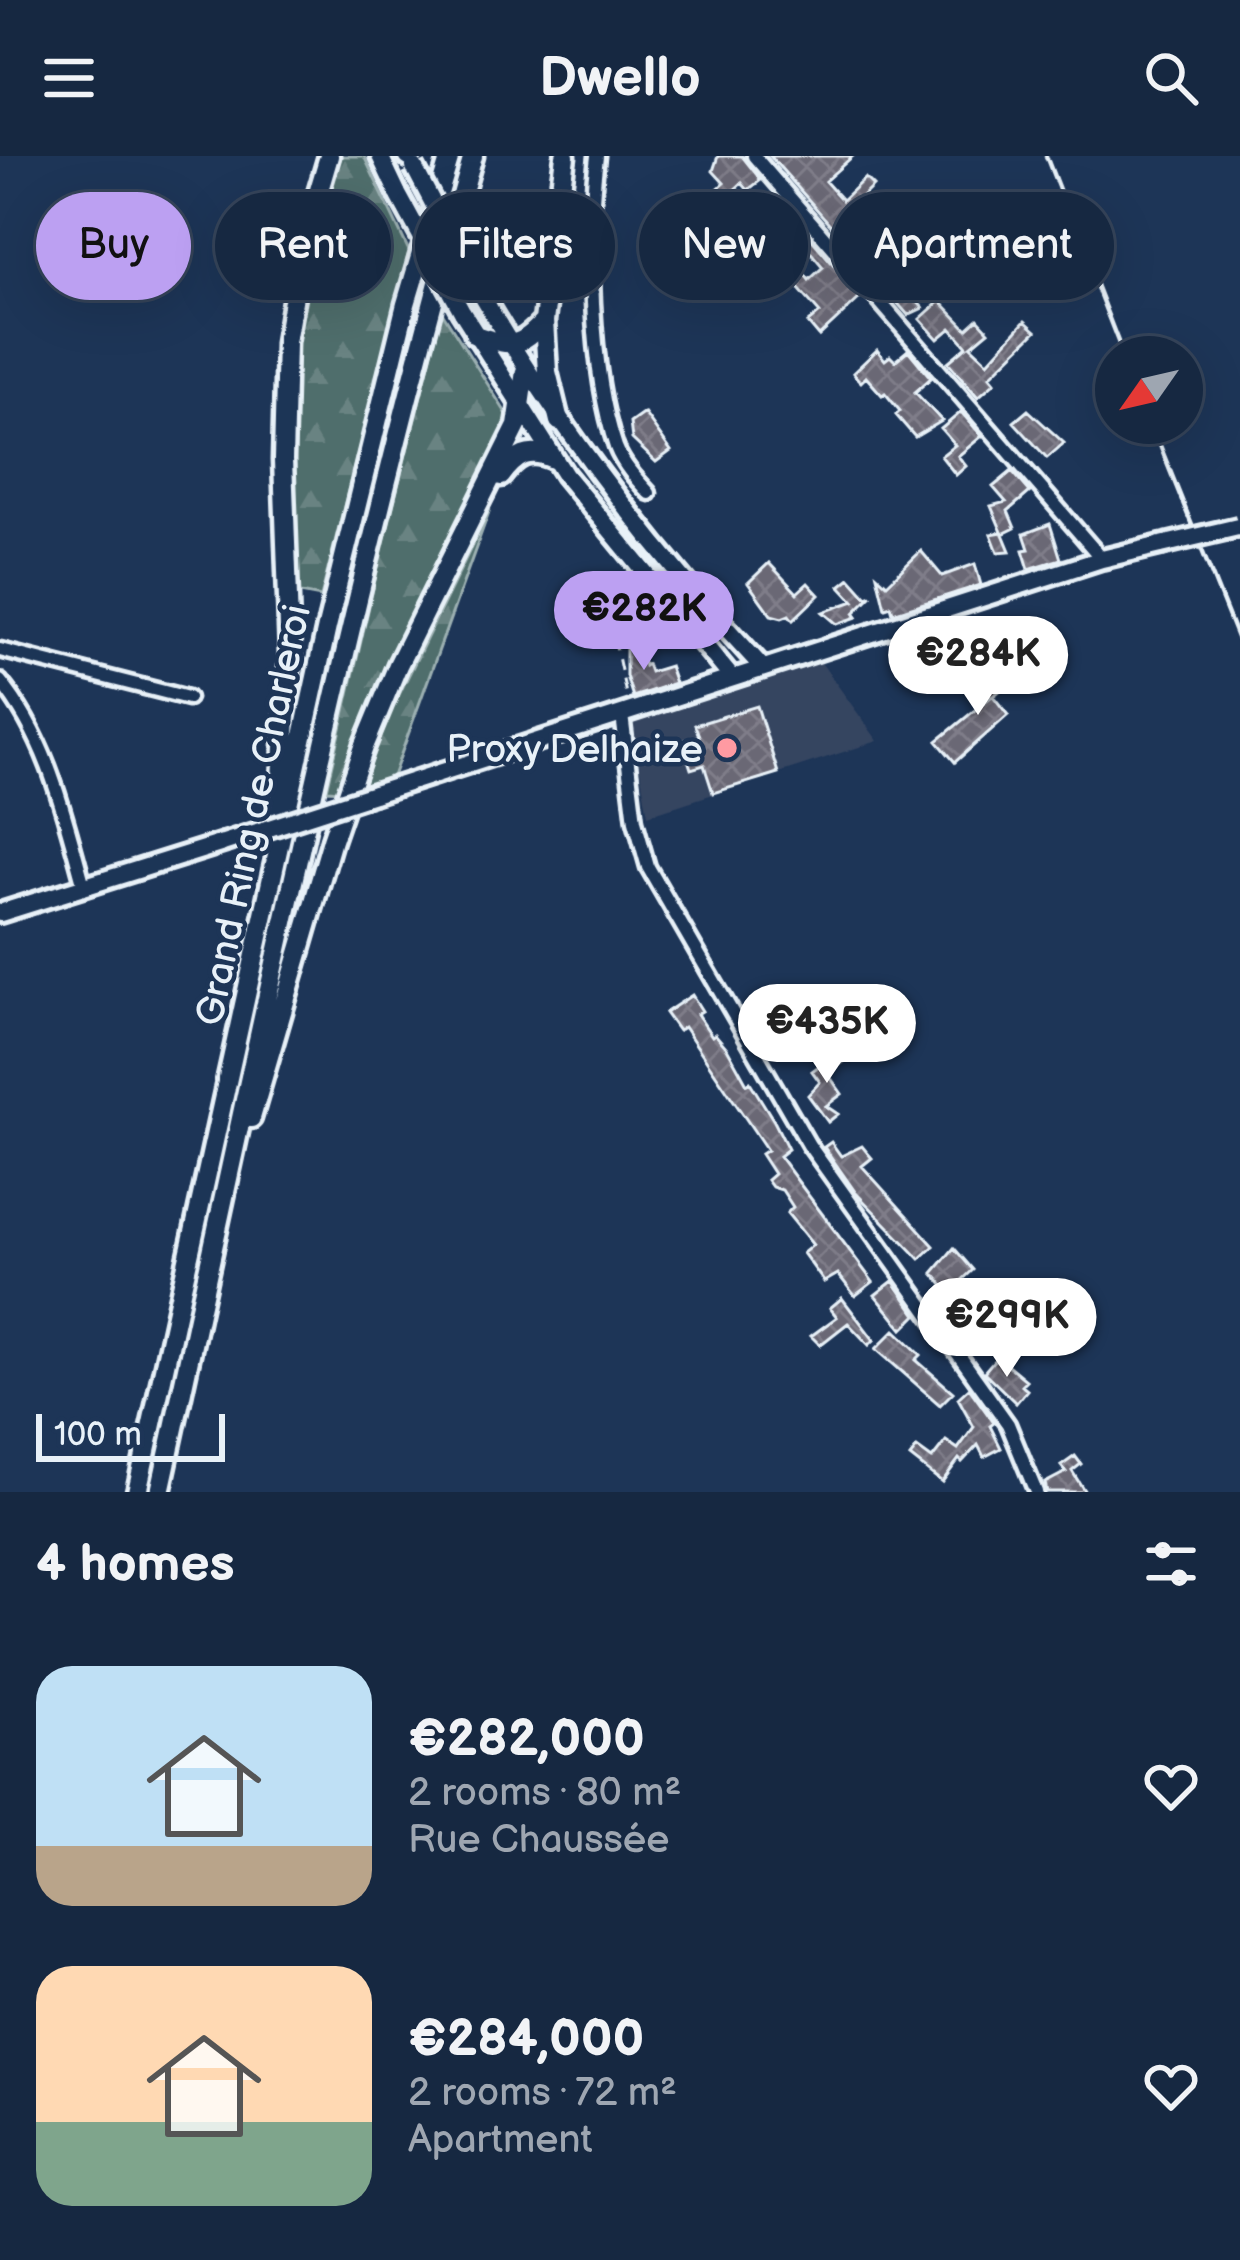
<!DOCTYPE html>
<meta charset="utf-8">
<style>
body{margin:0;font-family:"Balsamiq Sans",sans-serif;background:#23344c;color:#f1f3f6;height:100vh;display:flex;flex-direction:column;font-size:45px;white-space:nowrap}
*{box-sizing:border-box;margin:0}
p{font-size:39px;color:#9ea6b1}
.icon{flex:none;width:66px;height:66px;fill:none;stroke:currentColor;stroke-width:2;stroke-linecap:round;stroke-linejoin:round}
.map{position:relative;height:1336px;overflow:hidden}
.drawer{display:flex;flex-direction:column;background:#162841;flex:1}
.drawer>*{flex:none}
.top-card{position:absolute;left:36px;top:36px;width:1170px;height:108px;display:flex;gap:24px}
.needle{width:78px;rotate:236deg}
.fabs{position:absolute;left:1095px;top:180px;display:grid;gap:24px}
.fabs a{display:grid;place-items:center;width:108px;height:108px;border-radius:50%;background:#162841;box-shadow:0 12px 48px #0002,0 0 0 3px #35445a;font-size:60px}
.scale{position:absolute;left:36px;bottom:30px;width:189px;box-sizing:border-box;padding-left:12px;border:6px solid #e8f1f8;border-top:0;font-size:33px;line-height:42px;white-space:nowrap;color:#e8f1f8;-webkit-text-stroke:9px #1d3557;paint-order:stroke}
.price{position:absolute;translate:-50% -102px;padding:0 27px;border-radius:42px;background:#fff;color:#222;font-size:39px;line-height:78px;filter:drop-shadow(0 3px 6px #0008)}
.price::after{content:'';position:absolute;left:50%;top:72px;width:36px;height:27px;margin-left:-18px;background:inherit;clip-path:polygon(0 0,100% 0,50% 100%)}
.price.selected{background:#bca0f2;color:#111}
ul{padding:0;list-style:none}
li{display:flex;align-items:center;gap:36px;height:300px;padding:0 36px}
li span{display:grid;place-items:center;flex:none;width:336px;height:240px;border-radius:36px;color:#555}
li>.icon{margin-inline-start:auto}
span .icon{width:144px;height:144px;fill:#fffc;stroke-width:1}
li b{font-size:51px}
h2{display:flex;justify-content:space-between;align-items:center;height:144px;padding:0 36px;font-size:51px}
.pill{padding:0 42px;border-radius:54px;background:#162841;box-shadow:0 12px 48px #0002,0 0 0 3px #35445a;font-size:42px;line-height:108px}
.pill.selected{background:#bca0f2;color:#111}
header{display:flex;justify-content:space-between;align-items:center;height:156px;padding:0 36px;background:#162841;font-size:54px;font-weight:800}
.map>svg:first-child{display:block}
.built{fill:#344460}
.forest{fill:url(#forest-firs);stroke:#9cb0b2;stroke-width:3}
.building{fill:url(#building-cross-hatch);stroke:#e8f1f8;stroke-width:3}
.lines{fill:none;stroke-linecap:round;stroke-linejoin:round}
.minor-casing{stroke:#e8f1f8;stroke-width:21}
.major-casing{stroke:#e8f1f8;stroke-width:26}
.highway-casing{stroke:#e8f1f8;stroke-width:27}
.path{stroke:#e8f1f8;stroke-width:3;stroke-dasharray:12 9;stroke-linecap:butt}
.minor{stroke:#1d3557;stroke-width:12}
.major{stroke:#1d3557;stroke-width:16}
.highway{stroke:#1d3557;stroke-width:18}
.rail{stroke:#e8f1f8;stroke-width:4.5}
.major-bridge-casing{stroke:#e8f1f8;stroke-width:26;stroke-linecap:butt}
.major-bridge{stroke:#1d3557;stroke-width:16}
.poi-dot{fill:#ff9aa2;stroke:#1d3557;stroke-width:4.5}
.labels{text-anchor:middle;stroke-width:9;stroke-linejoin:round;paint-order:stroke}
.poi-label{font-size:39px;fill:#e8f1f8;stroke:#1d3557;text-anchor:end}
.street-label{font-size:39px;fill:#e8f1f8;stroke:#1d3557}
</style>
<header><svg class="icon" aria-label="menu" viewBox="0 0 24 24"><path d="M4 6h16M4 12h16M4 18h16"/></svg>Dwello<svg class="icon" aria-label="search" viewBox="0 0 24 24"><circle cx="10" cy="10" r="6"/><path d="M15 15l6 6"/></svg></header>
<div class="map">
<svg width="1240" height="1336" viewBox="0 0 1240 1336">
<defs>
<pattern id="forest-firs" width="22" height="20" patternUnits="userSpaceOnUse" patternTransform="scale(3)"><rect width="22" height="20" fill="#506e6c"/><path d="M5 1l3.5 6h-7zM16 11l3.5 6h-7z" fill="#698382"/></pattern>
<pattern id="building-cross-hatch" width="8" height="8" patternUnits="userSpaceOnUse" patternTransform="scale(3)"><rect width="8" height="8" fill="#6a6774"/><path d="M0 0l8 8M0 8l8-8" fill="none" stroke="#7f7d89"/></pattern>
</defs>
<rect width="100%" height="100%" fill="#1d3557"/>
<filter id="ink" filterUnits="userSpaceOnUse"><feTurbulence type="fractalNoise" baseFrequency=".00833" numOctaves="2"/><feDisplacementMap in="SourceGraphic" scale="24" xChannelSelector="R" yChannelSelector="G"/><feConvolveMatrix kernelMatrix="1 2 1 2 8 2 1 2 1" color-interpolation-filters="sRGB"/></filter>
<g filter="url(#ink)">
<path class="built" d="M820 505 878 585 648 659 631 564Z"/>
<path class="forest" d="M338 0H364L409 95 321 441 295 436 291 348 294 171 327 28Z
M442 156 513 268 342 635 327 634 382 393Z
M490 353 392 623 362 631 390 557Z"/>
<path class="building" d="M718 0H742L761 24 748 34 742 27 722 45 714 36 724 27 713 15Z
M770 0H853L825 25 842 44 865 22 873 30 860 43 880 69 869 79 905 115 919 101 935 119 913 141 923 152 908 159 886 134 889 132 848 90 855 83 841 68 835 74Z
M756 41 775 63 786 53 861 141 819 180 808 167 820 157 792 125 803 116 809 124 823 111 808 93 803 98 796 90 785 99 772 88 768 92 752 72 721 98 711 86Z
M940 145 967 173 978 163 989 175 971 190 988 206 1025 165 1036 175 990 220 995 226 978 241 948 206 967 190 951 172 938 183 920 163Z
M877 194 885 204 890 200 895 205 908 194 931 222 915 236 942 265 915 281 896 259 900 255 885 237 882 239 866 221 861 226 857 222 853 217Z
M1028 254 1064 287 1047 302 1014 266Z
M961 256 982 280 958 300 966 310 956 319 941 300 955 289 941 273Z
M644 257 671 295 656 306 632 283 630 267Z
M1012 315 1030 336 1008 355 1015 372 1003 378 1010 395 998 396 991 378 1002 376 991 350 1006 346 993 331Z
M1050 368 1061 403 1029 413 1023 394 1029 393 1024 378Z
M921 395 942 420 975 408 981 429 893 457 891 450 885 452 877 419 887 428Z
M769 407 797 437 808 427 819 439 793 464 789 459 782 462 771 459 748 427Z
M850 422 867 441 872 439 854 457 857 461 837 468 823 456 854 445 840 430Z
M961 472 969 496 939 506 920 521 908 508 932 489 929 482Z
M634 480 644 510 647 508 650 516 669 510 675 527 633 541 626 520V486Z
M1000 509 1015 523 993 540 1008 559 955 606 937 585 991 541 979 526Z
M757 550 778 617 713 637 704 609 691 613 682 585 699 580 695 569Z
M692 839 702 855 697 858 712 880 715 878 727 892 747 928 750 926 774 965 788 993 779 1000 873 1126 855 1140 838 1118 824 1126 803 1097 813 1089 787 1057 793 1051 782 1034 772 1031 767 1024 774 1018 761 998 767 994 684 871 678 875 665 857Z
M839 895 846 904 828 918 842 938 826 950 838 958 828 966 808 939 820 926 812 915Z
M831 986 841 1000 862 990 866 995 872 1002 862 1010 934 1090 920 1103 856 1037 824 991Z
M954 1092 973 1114 959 1127 980 1147 976 1151 981 1155 960 1175 943 1159 947 1156 939 1148 945 1143 938 1135 944 1130 933 1117Z
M893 1125 917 1159 903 1173 875 1139Z
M842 1142 874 1184 869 1189 848 1167 820 1189 811 1180 837 1161 830 1152Z
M895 1174 921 1199 916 1204 953 1236 940 1249 876 1193Z
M995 1203 1001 1208 1003 1205 1026 1224 1021 1229 1027 1234 1016 1247 984 1216Z
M969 1232 994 1267 990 1270 1001 1292 984 1301 978 1289 962 1306 959 1303 942 1326 910 1301 917 1292 932 1303 946 1285 958 1293 974 1271 958 1242Z
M1075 1300 1081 1308 1072 1315 1085 1336H1047L1045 1327 1066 1316 1061 1310Z"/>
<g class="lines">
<defs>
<path id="minor" d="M597 0C587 81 590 214 616 291 623 309 637 324 649 337
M754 0 1102 403
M0 494 188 542
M0 525C48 583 64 658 84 730
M622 559 635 665 648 711 809 989 1008 1268 1036 1336"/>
<path id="major" d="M380 0 398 38
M475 128C556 269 652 394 763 512
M462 156 565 319 732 522
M374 638 1102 403 1161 389
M0 757 223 687"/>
<path id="highway" d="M408 0 409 1
M475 179C511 190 518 194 544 165
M559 265 547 216 544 165 565 0
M501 320C516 300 529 291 553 303
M280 655 290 498 283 304 286 186 302 92 329 0
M251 962 332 684 364 591 398 509 517 270 525 215
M137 1336 327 471 406 148 450 0
M160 1336C258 889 348 440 473 0"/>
</defs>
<use href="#minor" class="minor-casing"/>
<use href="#major" class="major-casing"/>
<use href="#highway" class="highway-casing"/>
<path class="path" d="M610 462 627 543"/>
<use href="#minor" class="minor"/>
<use href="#major" class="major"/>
<use href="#highway" class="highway"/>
<path class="rail" d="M1046 0 1124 201
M1151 267 1240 489"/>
<defs>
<path id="major-bridge" d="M414 11 475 128
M398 38 462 156
M1161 389 1238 371
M223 687 374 638"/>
</defs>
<use href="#major-bridge" class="major-bridge-casing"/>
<use href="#major-bridge" class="major-bridge"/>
</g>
</g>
<circle class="poi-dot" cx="727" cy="592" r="12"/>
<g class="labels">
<g class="poi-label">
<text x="703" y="606">Proxy Delhaize</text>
</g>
<g class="street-label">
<text transform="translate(252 659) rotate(-78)" y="14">Grand Ring de Charleroi</text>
</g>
</g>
</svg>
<div class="fabs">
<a><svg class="needle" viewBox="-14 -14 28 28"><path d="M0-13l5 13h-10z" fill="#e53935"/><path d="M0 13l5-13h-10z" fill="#9ea6b1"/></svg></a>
</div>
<div class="scale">100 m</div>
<b class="price selected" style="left:644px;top:517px">€282K</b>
<b class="price" style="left:978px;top:562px">€284K</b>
<b class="price" style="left:827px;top:930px">€435K</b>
<b class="price" style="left:1007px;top:1224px">€299K</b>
<div class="top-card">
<a class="pill selected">Buy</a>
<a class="pill">Rent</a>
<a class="pill">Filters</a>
<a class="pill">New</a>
<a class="pill">Apartment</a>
</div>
</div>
<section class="drawer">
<h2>4 homes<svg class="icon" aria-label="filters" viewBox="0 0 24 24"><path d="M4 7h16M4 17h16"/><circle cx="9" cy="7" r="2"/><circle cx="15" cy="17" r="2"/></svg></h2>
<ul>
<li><span style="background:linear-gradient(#bfe0f5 75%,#b9a48a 0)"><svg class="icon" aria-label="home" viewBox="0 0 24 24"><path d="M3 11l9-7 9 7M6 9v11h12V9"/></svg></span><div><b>€282,000</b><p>2 rooms · 80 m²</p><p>Rue Chaussée</p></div><svg class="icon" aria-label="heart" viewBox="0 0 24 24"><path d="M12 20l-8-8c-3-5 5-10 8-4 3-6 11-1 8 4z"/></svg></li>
<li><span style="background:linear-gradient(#ffd9b3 65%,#7fa58c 0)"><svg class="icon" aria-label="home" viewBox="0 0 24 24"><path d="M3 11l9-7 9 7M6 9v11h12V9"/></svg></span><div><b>€284,000</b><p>2 rooms · 72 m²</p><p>Apartment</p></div><svg class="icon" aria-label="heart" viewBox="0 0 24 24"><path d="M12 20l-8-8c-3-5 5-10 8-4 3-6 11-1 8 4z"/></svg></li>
</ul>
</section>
